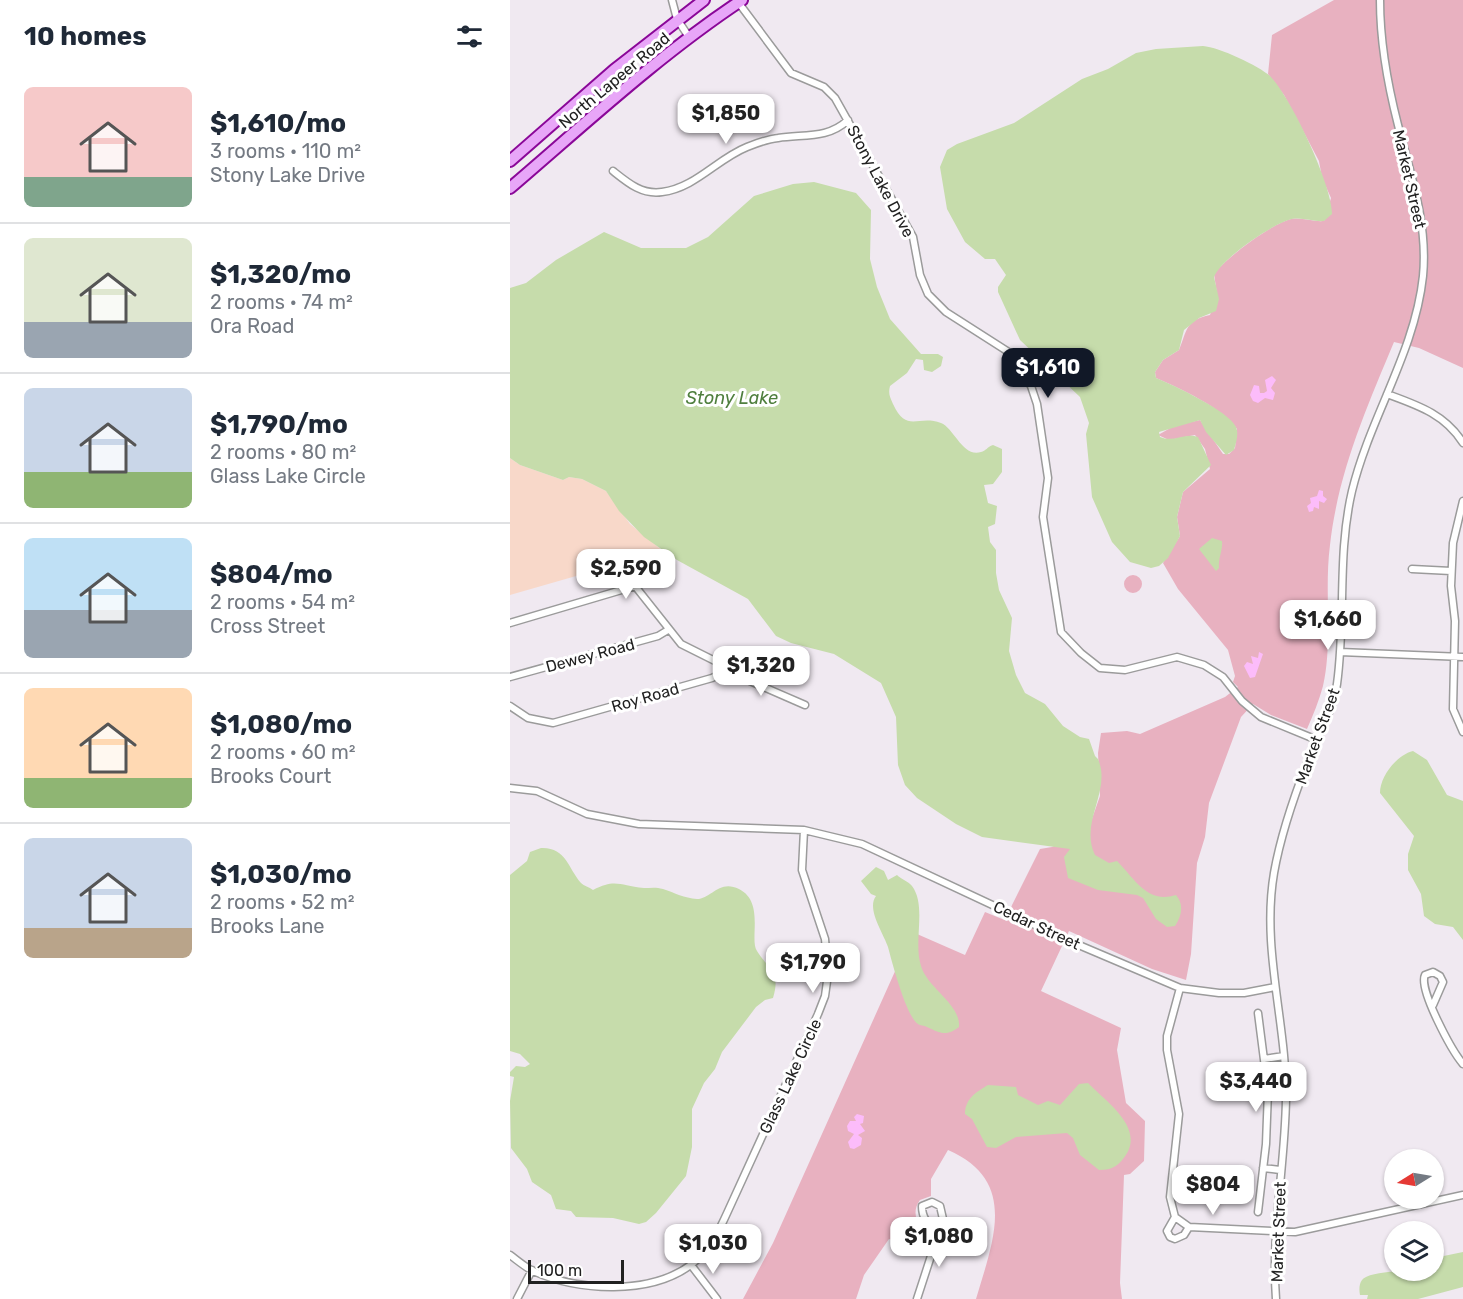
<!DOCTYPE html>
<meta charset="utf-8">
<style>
body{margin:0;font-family:Rubik,sans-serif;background:#f2f2f3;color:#1f2937;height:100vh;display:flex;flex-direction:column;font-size:22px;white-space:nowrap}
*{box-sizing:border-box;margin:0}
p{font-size:20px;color:#747a83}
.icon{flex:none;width:33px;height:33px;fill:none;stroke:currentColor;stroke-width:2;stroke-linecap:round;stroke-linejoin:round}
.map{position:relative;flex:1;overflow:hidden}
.panel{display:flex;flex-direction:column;background:#fff;width:510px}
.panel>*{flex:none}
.needle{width:39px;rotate:259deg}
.fabs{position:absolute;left:874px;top:1149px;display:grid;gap:12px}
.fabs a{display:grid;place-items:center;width:60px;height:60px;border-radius:50%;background:#fff;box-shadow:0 2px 4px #0004;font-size:30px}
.scale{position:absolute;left:18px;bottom:15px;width:96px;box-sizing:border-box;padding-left:6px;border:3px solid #212121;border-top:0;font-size:16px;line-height:21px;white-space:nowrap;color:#212121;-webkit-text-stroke:4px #fff;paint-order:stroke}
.price{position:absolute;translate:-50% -51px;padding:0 14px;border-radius:12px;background:#fff;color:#222;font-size:20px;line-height:39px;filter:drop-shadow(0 2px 3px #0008)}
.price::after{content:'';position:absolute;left:50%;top:36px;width:18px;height:14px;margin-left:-9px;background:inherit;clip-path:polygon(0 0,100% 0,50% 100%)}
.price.selected{background:#111827;color:#fff}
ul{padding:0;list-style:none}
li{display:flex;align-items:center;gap:18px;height:150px;padding:0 24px}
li+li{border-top:2px solid #e0e1e3}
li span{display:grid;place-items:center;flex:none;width:168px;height:120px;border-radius:9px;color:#555}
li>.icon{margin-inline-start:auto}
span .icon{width:72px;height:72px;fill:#fffc;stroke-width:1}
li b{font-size:26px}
h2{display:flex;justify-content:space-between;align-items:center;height:72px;padding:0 24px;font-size:26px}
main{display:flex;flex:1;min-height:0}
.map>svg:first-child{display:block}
.grass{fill:#e8b1c0}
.sand{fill:#fcbcfa}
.park{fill:#f8d8c9}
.water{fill:#c6dcab}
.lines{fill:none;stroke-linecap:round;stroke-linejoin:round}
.street-casing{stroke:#9b9b9b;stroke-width:9}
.primary-casing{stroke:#8a0798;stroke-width:14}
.street{stroke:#fff;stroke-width:6}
.primary{stroke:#e8a6f8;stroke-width:10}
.labels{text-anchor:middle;stroke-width:6;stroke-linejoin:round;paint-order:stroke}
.street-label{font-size:16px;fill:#212121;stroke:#fff}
.water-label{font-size:18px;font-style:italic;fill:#4f7f3e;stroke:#fff}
</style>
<main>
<section class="panel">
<h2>10 homes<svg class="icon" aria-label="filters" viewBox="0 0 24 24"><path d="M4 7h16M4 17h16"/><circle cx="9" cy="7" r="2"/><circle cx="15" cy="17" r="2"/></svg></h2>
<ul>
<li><span style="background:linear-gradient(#f6c9c9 75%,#7fa58c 0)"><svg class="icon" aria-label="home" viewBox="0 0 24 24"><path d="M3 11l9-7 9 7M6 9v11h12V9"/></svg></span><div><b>$1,610/mo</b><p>3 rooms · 110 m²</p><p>Stony Lake Drive</p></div></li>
<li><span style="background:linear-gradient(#dfe7d0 70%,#9aa5b1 0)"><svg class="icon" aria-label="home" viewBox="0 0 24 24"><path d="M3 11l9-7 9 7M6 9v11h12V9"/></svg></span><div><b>$1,320/mo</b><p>2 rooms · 74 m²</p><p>Ora Road</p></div></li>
<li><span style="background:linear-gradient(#c9d6e8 70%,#8fb573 0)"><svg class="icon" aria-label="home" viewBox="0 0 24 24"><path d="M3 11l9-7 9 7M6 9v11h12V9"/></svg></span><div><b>$1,790/mo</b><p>2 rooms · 80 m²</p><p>Glass Lake Circle</p></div></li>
<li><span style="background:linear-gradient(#bfe0f5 60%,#9aa5b1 0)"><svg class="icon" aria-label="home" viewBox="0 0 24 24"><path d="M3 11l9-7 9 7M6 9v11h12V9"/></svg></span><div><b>$804/mo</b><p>2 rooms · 54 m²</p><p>Cross Street</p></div></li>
<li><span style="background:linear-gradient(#ffd9b3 75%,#8fb573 0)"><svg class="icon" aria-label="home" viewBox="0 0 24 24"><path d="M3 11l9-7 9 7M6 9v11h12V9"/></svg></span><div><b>$1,080/mo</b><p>2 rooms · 60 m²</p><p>Brooks Court</p></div></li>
<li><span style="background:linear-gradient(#c9d6e8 75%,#b9a48a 0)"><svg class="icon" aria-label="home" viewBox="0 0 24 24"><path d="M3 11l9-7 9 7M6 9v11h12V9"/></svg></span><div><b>$1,030/mo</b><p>2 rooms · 52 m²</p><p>Brooks Lane</p></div></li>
</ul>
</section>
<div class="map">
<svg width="953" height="1299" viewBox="0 0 953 1299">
<rect width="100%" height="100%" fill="#f0e9f1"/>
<path class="grass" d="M824 0H953V368L909 348 884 342C856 409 828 473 820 545 814 591 823 643 813 686 809 701 803 715 797 729L761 715 743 704 731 717 699 803 695 837 687 863 681 954 676 980 642 969 559 931 531 991 611 1028 607 1050 616 1103 635 1121 634 1161 620 1174 614 1175 610 1283 612 1299H466C483 1241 509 1181 438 1150L421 1179V1196L410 1200C397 1218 417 1228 412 1248L379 1239 354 1275 346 1299H233L263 1243 391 958 407 934 455 955 475 912 497 921 502 905 530 849 542 847 578 830 590 796 588 753 591 733 617 731 630 734 715 697 728 687 723 682 725 676 718 650 668 589 653 563 670 536 667 517 673 492 700 469 695 449 685 435 659 440 648 435 664 426 690 420 713 454H719L725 448 727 429C713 408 669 388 646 378L645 372 653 360 669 350C677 331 675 320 700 315L707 294 704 274C717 257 761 224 781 219 792 217 803 222 814 221L821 198 812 178 809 161 774 95 758 74 762 35Z
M614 584a9 9 0 1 1 18 0a9 9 0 1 1-18 0Z"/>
<path class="sand" d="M762 376 766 380 761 388 765 393 763 400 755 398 748 403 743 401 740 395 744 385 749 386 750 393H754L757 391 755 380Z
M809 490 813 491V496L817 499 814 503 809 501V509L804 507 803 511 799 512 797 506 801 503 800 498 807 496Z
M749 652 753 654 745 677 740 678 734 666 737 662 743 664 741 656 748 658Z
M347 1114 354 1116 353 1123 350 1124 355 1131 348 1135 352 1138 351 1145 344 1149 340 1148 338 1142 344 1134 338 1131 337 1126 340 1121H346L344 1117Z"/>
<path class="park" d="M0 458 10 465 53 480 59 477 72 479 96 491 120 524 153 551 0 595Z"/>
<path class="water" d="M693 46C709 47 749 66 760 76 781 97 823 187 822 214L814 221C804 222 792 217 782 219 763 223 711 259 704 277L709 299 706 311 689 318 674 330 669 350 653 360 645 372 646 378C663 385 719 411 726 427 729 434 726 443 724 450L716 455 696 432 690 420 649 432 650 437C664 443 675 432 688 437L701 465 673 492 667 517 670 536 658 558 649 566 641 568 620 562 602 542 582 497 576 434 579 423 570 397 510 340 488 292V287L496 275 485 259H475L455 242 437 209 430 167 437 150 447 144 504 123 572 79 598 69 626 53 646 49Z
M304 182 346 193 361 210 360 259 367 287 380 319 411 354H428L433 357 431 366 422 372 414 370 413 360 406 359 397 373 380 386C378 394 380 397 383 404 397 434 408 414 431 423 444 428 453 458 471 452 476 451 477 447 483 445L492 449V472L483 484 474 485 478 503 487 506 485 524 478 527 480 542 486 550V573L489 590 502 618 499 651 506 675 515 693 535 704 553 726 570 737 579 739 585 756 588 759C602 791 569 822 585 855L599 863 607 861C625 879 637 904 666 895 674 904 672 916 665 926L657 927 646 919 633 898 627 895 588 890 558 878 554 857 560 849 472 837 446 824 407 798 395 785 388 765 386 717 371 683 324 654 281 643 266 636 238 599 167 560 134 537 109 511 96 491 72 479 59 477 53 480 10 465 0 458V288L16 283 46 260 94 232 131 248H176L198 237 244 196 283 184Z
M702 538 712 541C713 550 708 558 709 568L706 571 689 549Z
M903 751 917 760 937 795 953 801V940L943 927 925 924 914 916 911 894 898 870V854L904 836 870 793C870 776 887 755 903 751Z
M31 848C56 847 58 868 71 883 74 886 79 887 83 890 106 878 110 886 134 888 141 888 146 887 153 889 165 893 174 898 187 899 201 899 209 879 229 889 255 902 239 940 247 951 259 970 271 972 263 998L255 1000 246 1007 212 1052 205 1069 194 1083 182 1109V1147L176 1176 146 1213 136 1222 129 1224 103 1218 66 1217 61 1211 46 1209 41 1195 22 1182 17 1169 1 1148 0 1101 4 1077 0 1076V1072L6 1066 15 1067 20 1064 10 1054 0 1051V875L17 861 20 852Z
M366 867 374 871 378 880 387 875C391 879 398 881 402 886 417 906 403 941 411 966 418 989 451 1004 449 1027 436 1037 430 1033 417 1027 414 1025 410 1026 408 1024 396 1016 382 962 378 947 374 934 356 909 366 896L361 894 351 881Z
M578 1083C596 1102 638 1129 613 1159 607 1167 600 1170 589 1170L570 1155 563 1138 557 1133 506 1137 486 1148 477 1147 462 1119 455 1114C455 1099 466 1092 478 1085L506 1087 508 1095 528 1105 538 1101 550 1105 569 1084Z
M953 1252V1287L908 1299H857L858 1295H850C849 1290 849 1284 852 1280 859 1270 911 1270 924 1270V1258Z"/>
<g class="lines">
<defs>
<path id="street" d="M162 0 167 19 179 37
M228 2 281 73 314 87 325 98 403 237 410 275 418 294 436 312 497 351 521 386 527 404 538 478 533 517 551 632 571 653 590 668 615 670 667 657 694 665 713 677 732 701 751 717 807 740
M103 171C118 183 132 195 152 192 185 188 207 159 237 147 247 143 258 139 268 138 294 134 318 139 338 120
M877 394C907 405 935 414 953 443
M953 501 943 543 941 586 945 621 943 709 953 732
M902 569 941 571
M0 623 125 586 171 644 209 663 212 669 295 705
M830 652 953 657
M0 677 148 636 158 630
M0 706 18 718 43 723 202 678 212 673V669
M0 788 27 791 77 814 129 824 294 830 292 870 315 939 318 974 315 996 308 1014 218 1211C209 1231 200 1250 182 1264 140 1296 68 1291 23 1271 15 1267 7 1260 0 1255
M294 830 352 844 557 940 670 988 709 993H734L765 987
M670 988 657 1036V1050L669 1114 660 1197 665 1217 679 1227 785 1232 953 1195
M923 1005 933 982 930 976 923 972 915 975C908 989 942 1051 953 1064
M748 1013 758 1091 756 1144 748 1212
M754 1059 774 1056
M753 1168 770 1170
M665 1217 657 1231 660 1237 665 1239 674 1235 679 1227
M181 1265 207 1299
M7 1299 22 1270
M407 1299 433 1219 430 1206 422 1202 412 1206C412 1218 417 1223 427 1230
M766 1299C761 1231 775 1166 776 1099 777 1024 751 949 764 873 771 833 784 796 799 758 809 734 823 710 827 684 836 619 827 555 842 491 860 417 905 352 913 276 918 224 901 175 888 125 878 86 870 41 870 0"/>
<path id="primary" d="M0 161 104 70 194 0
M0 188C76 123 149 55 232 0"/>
</defs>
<use href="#street" class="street-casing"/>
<use href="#primary" class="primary-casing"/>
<use href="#street" class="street"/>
<use href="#primary" class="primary"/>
</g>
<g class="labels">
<g class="street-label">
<text transform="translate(104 80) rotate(-40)" y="6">North Lapeer Road</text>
<text transform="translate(900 179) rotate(77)" y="6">Market Street</text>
<text transform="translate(371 181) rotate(62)" y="6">Stony Lake Drive</text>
<text transform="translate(80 655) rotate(-15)" y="6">Dewey Road</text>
<text transform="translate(135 697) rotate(-16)" y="6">Roy Road</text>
<text transform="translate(807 736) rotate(-70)" y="6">Market Street</text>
<text transform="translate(527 925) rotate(25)" y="6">Cedar Street</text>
<text transform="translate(280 1076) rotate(-65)" y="6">Glass Lake Circle</text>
<text transform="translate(768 1232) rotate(-88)" y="6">Market Street</text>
</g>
<g class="water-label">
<text x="222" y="404">Stony Lake</text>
</g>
</g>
</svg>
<div class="fabs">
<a><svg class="needle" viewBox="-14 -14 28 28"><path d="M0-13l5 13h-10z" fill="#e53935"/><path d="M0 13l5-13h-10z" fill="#747a83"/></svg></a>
<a><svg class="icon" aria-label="layers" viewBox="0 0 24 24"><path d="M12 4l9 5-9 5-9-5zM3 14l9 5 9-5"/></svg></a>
</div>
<div class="scale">100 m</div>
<b class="price" style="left:216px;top:145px">$1,850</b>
<b class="price selected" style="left:538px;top:399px">$1,610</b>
<b class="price" style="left:116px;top:600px">$2,590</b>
<b class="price" style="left:818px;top:651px">$1,660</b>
<b class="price" style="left:251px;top:697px">$1,320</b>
<b class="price" style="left:303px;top:994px">$1,790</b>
<b class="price" style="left:746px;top:1113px">$3,440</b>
<b class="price" style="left:703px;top:1216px">$804</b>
<b class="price" style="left:429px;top:1268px">$1,080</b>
<b class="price" style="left:203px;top:1275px">$1,030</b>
</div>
</main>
